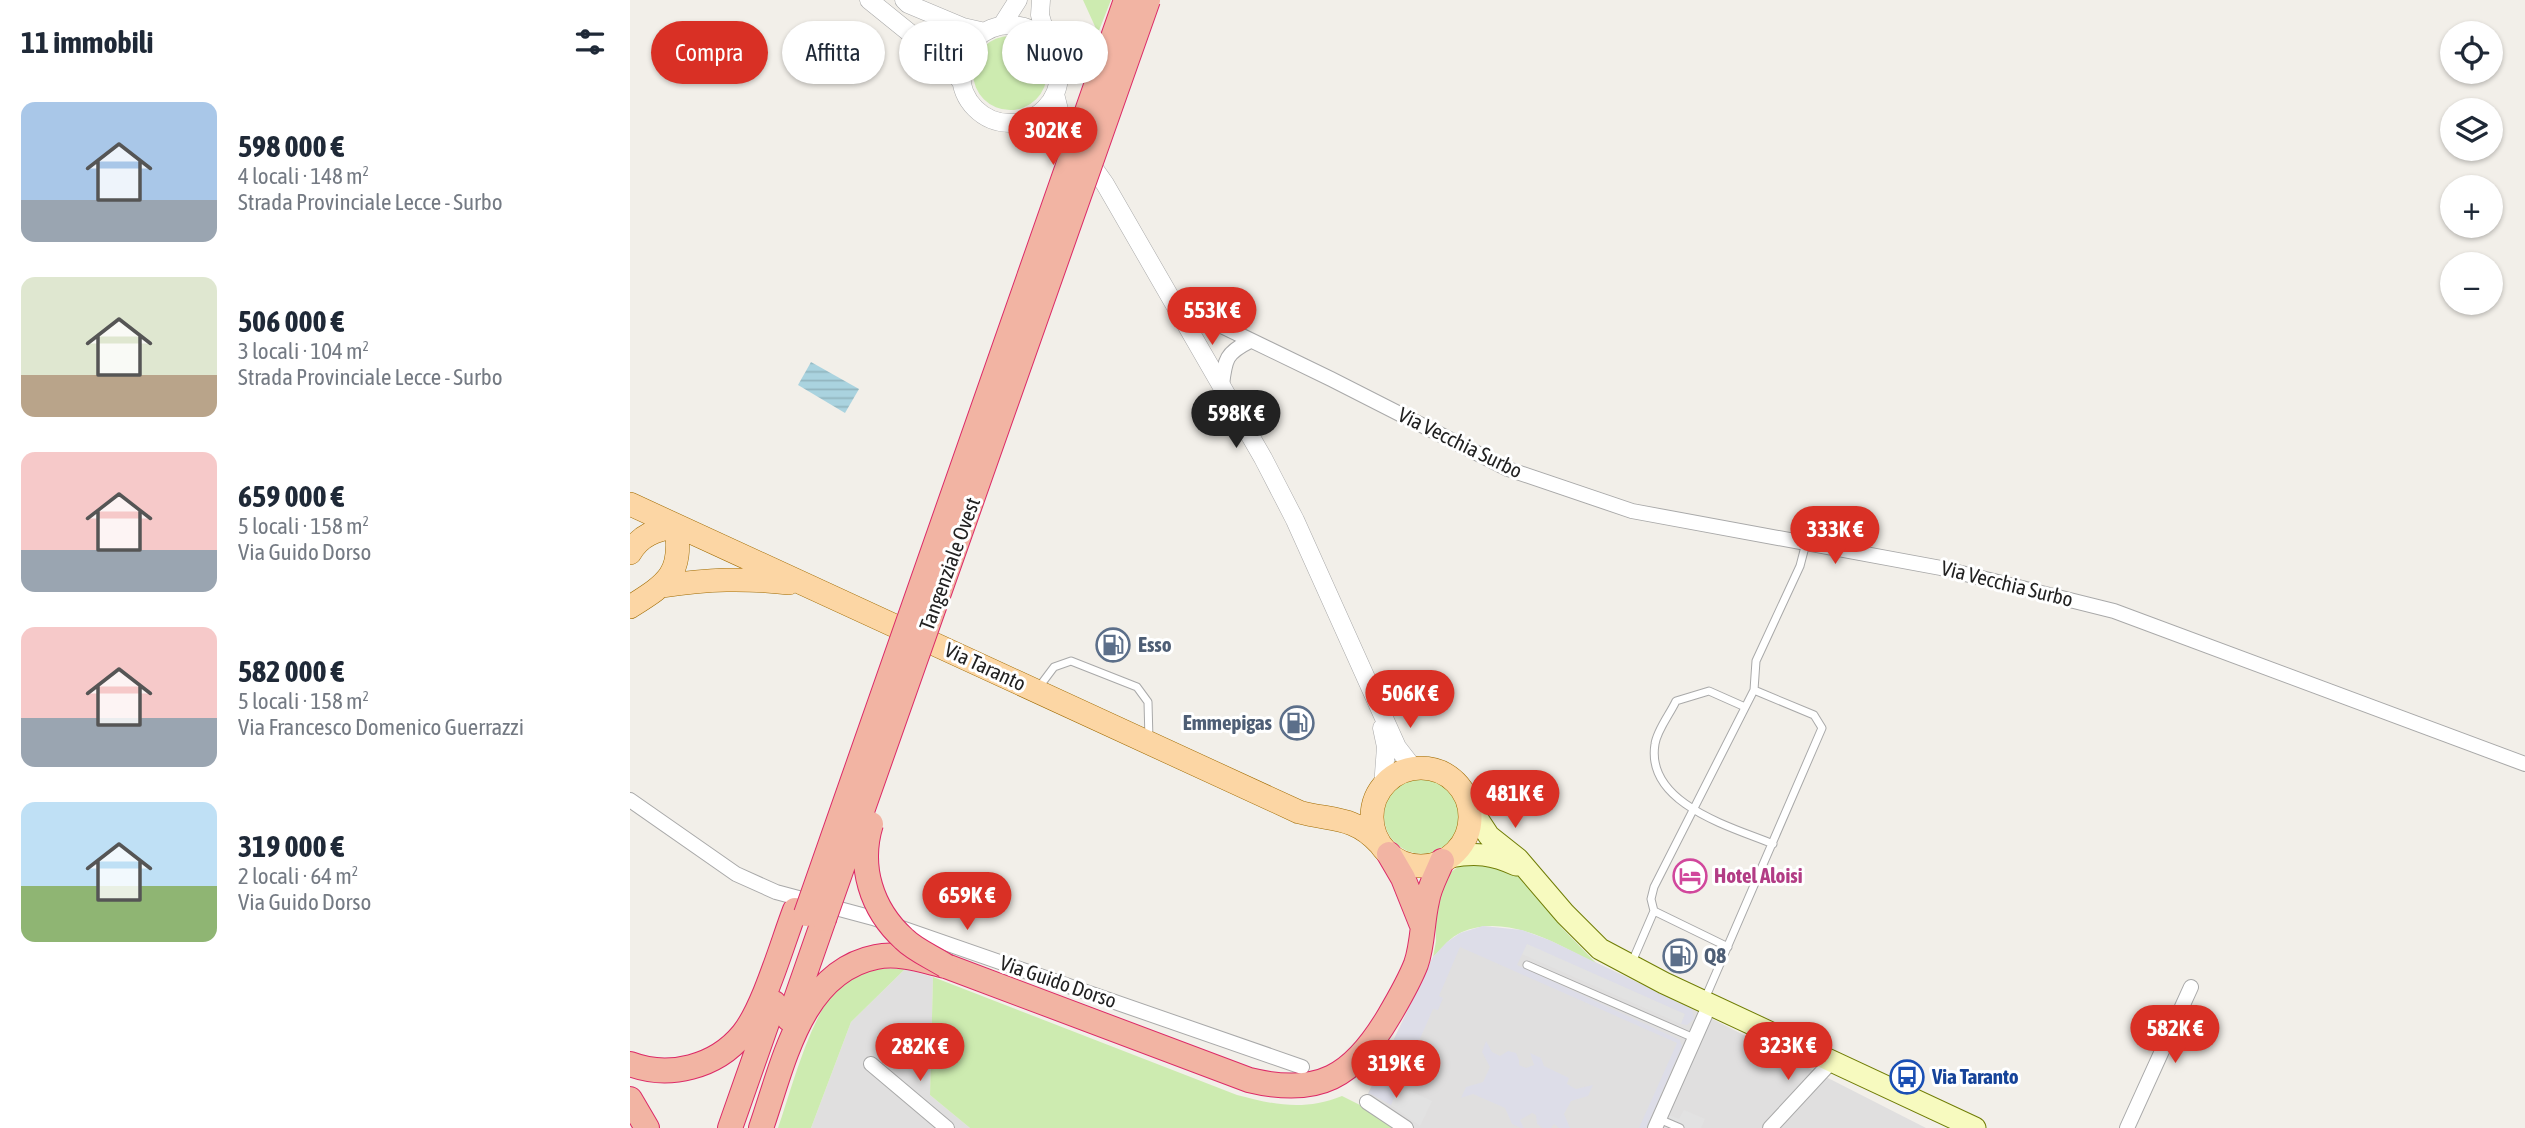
<!DOCTYPE html>
<html lang="it">
<meta charset="utf-8">
<style>
body{margin:0;font-family:"Asap Condensed",sans-serif;background:#f2f2f3;color:#1f2937;height:100vh;display:flex;flex-direction:column;font-size:26px;white-space:nowrap}
*{box-sizing:border-box;margin:0}
p{font-size:23px;color:#747a83}
.icon{flex:none;width:38px;height:38px;fill:none;stroke:currentColor;stroke-width:2;stroke-linecap:round;stroke-linejoin:round}
.map{position:relative;flex:1;overflow:hidden}
.side{display:flex;flex-direction:column;background:#fff;width:630px}
.side>*{flex:none}
.banner{position:absolute;left:21px;top:21px;width:665px;height:63px;display:flex;gap:14px}
.buttons{position:absolute;left:1810px;top:21px;display:grid;gap:14px}
.buttons a{display:grid;place-items:center;width:63px;height:63px;border-radius:50%;background:#fff;box-shadow:0 2px 5px #0004;font-size:35px}
.price{position:absolute;translate:-50% -60px;padding:0 16px;border-radius:24px;background:#d93025;color:#fff;font-size:23px;line-height:46px;filter:drop-shadow(0 2px 4px #0008)}
.price::after{content:'';position:absolute;left:50%;top:42px;width:21px;height:16px;margin-left:-10px;background:inherit;clip-path:polygon(0 0,100% 0,50% 100%)}
.price.selected{background:#222;color:#fff}
ul{padding:0;list-style:none}
li{display:flex;align-items:center;gap:21px;height:175px;padding:0 21px}
li span{display:grid;place-items:center;flex:none;width:196px;height:140px;border-radius:14px;color:#555}
li>.icon{margin-inline-start:auto}
span .icon{width:84px;height:84px;fill:#fffc;stroke-width:1}
li b{font-size:30px}
h2{display:flex;justify-content:space-between;align-items:center;height:84px;padding:0 21px;font-size:30px}
.chip{padding:0 24px;border-radius:32px;background:#fff;box-shadow:0 2px 5px #0004;font-size:24px;line-height:63px}
.chip.selected{background:#d93025;color:#fff}
main{display:flex;flex:1;min-height:0}
.map>svg:first-child{display:block}
.residential{fill:#e0dfdf}
.grass{fill:#cdebb0}
.parking{fill:#e2e2e2}
.plaza{fill:#dddde8}
.water{fill:url(#water-rules)}
.lines{fill:none;stroke-linecap:round;stroke-linejoin:round}
.service-casing{stroke:#a9a9a9;stroke-width:9}
.minor-casing{stroke:#a9a9a9;stroke-width:16}
.tertiary-casing{stroke:#a9a9a9;stroke-width:19}
.secondary-casing{stroke:#707d05;stroke-width:23}
.primary-casing{stroke:#a06b00;stroke-width:24}
.trunk-casing{stroke:#dc2a67;stroke-width:26}
.service{stroke:#fff;stroke-width:7}
.minor{stroke:#fff;stroke-width:14}
.tertiary{stroke:#fff;stroke-width:18}
.secondary{stroke:#f7fabf;stroke-width:21}
.primary{stroke:#fcd6a4;stroke-width:23}
.trunk{stroke:#f2b4a3;stroke-width:24}
.trunk-bridge-casing{stroke:#dc2a67;stroke-width:26;stroke-linecap:butt}
.trunk-bridge{stroke:#f2b4a3;stroke-width:24}
.labels{text-anchor:middle;stroke-width:6;stroke-linejoin:round;paint-order:stroke}
.street-label{font-size:21px;fill:#222;stroke:#fff}
.service-label{font-size:21px;font-weight:bold;fill:#4e5e75;stroke:#fff;text-anchor:start}
.hotel-label{font-size:21px;font-weight:bold;fill:#b23c85;stroke:#fff;text-anchor:start}
.transit-label{font-size:21px;font-weight:bold;fill:#164399;stroke:#fff;text-anchor:start}
</style>
<main>
<section class="side">
<h2>11 immobili<svg class="icon" aria-label="filters" viewBox="0 0 24 24"><path d="M4 7h16M4 17h16"/><circle cx="9" cy="7" r="2"/><circle cx="15" cy="17" r="2"/></svg></h2>
<ul>
<li><span style="background:linear-gradient(#a9c7e8 70%,#9aa5b1 0)"><svg class="icon" aria-label="home" viewBox="0 0 24 24"><path d="M3 11l9-7 9 7M6 9v11h12V9"/></svg></span><div><b>598 000 €</b><p>4 locali · 148 m²</p><p>Strada Provinciale Lecce - Surbo</p></div></li>
<li><span style="background:linear-gradient(#dfe7d0 70%,#b9a48a 0)"><svg class="icon" aria-label="home" viewBox="0 0 24 24"><path d="M3 11l9-7 9 7M6 9v11h12V9"/></svg></span><div><b>506 000 €</b><p>3 locali · 104 m²</p><p>Strada Provinciale Lecce - Surbo</p></div></li>
<li><span style="background:linear-gradient(#f6c9c9 70%,#9aa5b1 0)"><svg class="icon" aria-label="home" viewBox="0 0 24 24"><path d="M3 11l9-7 9 7M6 9v11h12V9"/></svg></span><div><b>659 000 €</b><p>5 locali · 158 m²</p><p>Via Guido Dorso</p></div></li>
<li><span style="background:linear-gradient(#f6c9c9 65%,#9aa5b1 0)"><svg class="icon" aria-label="home" viewBox="0 0 24 24"><path d="M3 11l9-7 9 7M6 9v11h12V9"/></svg></span><div><b>582 000 €</b><p>5 locali · 158 m²</p><p>Via Francesco Domenico Guerrazzi</p></div></li>
<li><span style="background:linear-gradient(#bfe0f5 60%,#8fb573 0)"><svg class="icon" aria-label="home" viewBox="0 0 24 24"><path d="M3 11l9-7 9 7M6 9v11h12V9"/></svg></span><div><b>319 000 €</b><p>2 locali · 64 m²</p><p>Via Guido Dorso</p></div></li>
</ul>
</section>
<div class="map">
<svg width="1895" height="1128" viewBox="0 0 1895 1128">
<defs>
<pattern id="water-rules" width="6" height="5" patternUnits="userSpaceOnUse" patternTransform="scale(1.75)"><rect width="6" height="5" fill="#aad3df"/><path d="M0 2.5h6" fill="none" stroke="#92b5bf"/></pattern>
</defs>
<rect width="100%" height="100%" fill="#f2efe9"/>
<path class="residential" d="M919 940 1057 1006 1296 1128H763L732 1106 803 957 817 942Z
M275 969 303 977 300 1095 340 1128H181L221 1022Z"/>
<path class="grass" d="M453 0H481L468 33Z
M343 73a37 37 0 1 1 74 0a37 37 0 1 1-74 0Z
M754 816a38 38 0 1 1 76 0a38 38 0 1 1-76 0Z
M869 862 890 877 903 890 932 928 967 964C928 944 877 913 832 932 820 937 812 948 803 957L806 941 805 910 815 876 834 863Z
M246 968 275 969 221 1022 181 1128H148C162 1089 184 998 220 977 228 973 238 971 246 968Z
M303 977 607 1095C645 1105 674 1111 712 1096L732 1106 763 1128H340L300 1095Z"/>
<path class="parking" d="M897 943 1055 1014 1051 1024 892 954Z
M769 1086 802 1101 790 1126 761 1105Z
M1054 1110 1075 1119 1071 1128H1034L1039 1115 1049 1119Z"/>
<path class="plaza" d="M853 926 892 930 919 940 1062 1009 1064 1019 1057 1025 1051 1024 1055 1014 897 944 887 965 1050 1040 1052 1046 1016 1128H1009L1047 1043 830 947 809 996 813 998 808 1010 803 1009 761 1105 739 1093 803 957 817 942 830 933Z
M856 1041 862 1052 870 1056 878 1051 886 1053 889 1060V1065L896 1068 904 1065 900 1053 911 1058 914 1066 939 1078 937 1084 946 1089 963 1085 958 1096 941 1101 934 1114 940 1128H929L924 1124 921 1128H912L907 1124 906 1115 902 1113 890 1120 894 1128H891L882 1124 875 1108 843 1094 831 1098 836 1087 853 1082 860 1067 852 1052Z"/>
<path class="water" d="M181 362 229 389 215 413 168 385Z"/>
<g class="lines">
<defs>
<path id="service" d="M409 687 424 667 441 661 507 687 518 702 519 740
M1115 707 1079 691 1046 701C1040 714 1027 730 1025 744 1015 804 1102 827 1143 844
M1024 911 1098 947
M1002 962 1024 911 1021 899 1024 887 1124 690 1126 661 1170 566 1176 543
M897 965 1064 1038
M1074 1001 1192 728 1184 715 1124 690
M1029 1119 1050 1128"/>
<path id="minor" d="M544 303 701 379 878 469 1002 511 1311 568 1484 611 1895 764
M592 385C595 359 596 353 620 341
M0 800 106 874 146 892 243 918 672 1067
M241 1064 317 1128
M737 1102 776 1128
M1025 1128 1080 1004
M1140 1128 1203 1060
M1497 1128 1561 987"/>
<path id="tertiary" d="M239 0 302 51 332 82
M274 0 278 4 333 27 355 32
M411 0 410 15 418 42
M372 25 388 0
M331 74a49 49 0 1 1 98 0a49 49 0 1 1-98 0Z
M425 94 430 114 439 133 475 184 633 458 665 520 767 747 781 765 796 769
M395 121 447 162
M752 728 756 747 753 787"/>
<path id="secondary" d="M838 804 859 836 888 859 935 914 970 949 1034 983 1345 1128
M820 857C845 852 863 854 886 865"/>
<path id="primary" d="M0 504 669 812C703 821 724 816 749 843
M0 553C10 535 26 530 46 526
M33 586C79 579 113 578 159 583
M0 607C38 583 53 574 46 526
M742 817a49 49 0 1 1 98 0a49 49 0 1 1-98 0Z"/>
<path id="trunk" d="M759 854 773 878 791 923
M159 1019 194 919
M0 1064C39 1079 86 1067 113 1034 134 1008 152 944 165 910
M0 1099 17 1128
M100 1128 144 1003
M131 1128C153 1066 170 972 246 957 269 952 294 961 316 966L619 1080C689 1097 723 1077 759 1016 769 999 779 982 786 964 793 944 792 922 797 901 799 887 807 874 812 861"/>
</defs>
<use href="#service" class="service-casing"/>
<use href="#minor" class="minor-casing"/>
<use href="#tertiary" class="tertiary-casing"/>
<use href="#secondary" class="secondary-casing"/>
<use href="#primary" class="primary-casing"/>
<use href="#trunk" class="trunk-casing"/>
<use href="#service" class="service"/>
<use href="#minor" class="minor"/>
<use href="#tertiary" class="tertiary"/>
<use href="#secondary" class="secondary"/>
<use href="#primary" class="primary"/>
<use href="#trunk" class="trunk"/>
<defs>
<path id="trunk-bridge" d="M241 824C228 866 241 909 274 939 285 950 302 957 316 966
M176 914 496 0
M194 919 518 0"/>
</defs>
<use href="#trunk-bridge" class="trunk-bridge-casing"/>
<use href="#trunk-bridge" class="trunk-bridge"/>
</g>
<defs>
<symbol id="fuel-ring" viewBox="-11 -11 22 22"><circle r="9.5" fill="#fff" stroke="#5c6f8a" stroke-width="1.5"/><path d="M-5.5-6h7V0h2V4h1.3V-2.5L3-4.5l.8-.8L6-3V5H2.5V1h-1V6h-7ZM-4.2-4.7v3.2H.2V-4.7Z" fill="#5c6f8a"/></symbol>
<symbol id="hotel-ring" viewBox="-11 -11 22 22"><circle r="9.5" fill="#fff" stroke="#d1479c" stroke-width="1.5"/><path d="M-6-4.5h1.5V1H6V5H4.5V3h-9V5H-6ZM-4 0a1.8 1.8 0 1 1 3.6 0ZM.5 0V-2.5h3Q6-2.5 6 0Z" fill="#d1479c"/></symbol>
<symbol id="bus-ring" viewBox="-11 -11 22 22"><circle r="9.5" fill="#fff" stroke="#1a4fb4" stroke-width="1.5"/><path d="M-5-6H5V4H4V6H2V4H-2V6H-4V4H-5ZM-3.5-4V0h7V-4ZM-3.5 1.2v1.5H-2V1.2ZM2 1.2v1.5H3.5V1.2Z" fill="#1a4fb4"/></symbol>
</defs>
<g fill-rule="evenodd">
<use href="#fuel-ring" x="464" y="626" width="38" height="38"/>
<use href="#fuel-ring" x="648" y="704" width="38" height="38"/>
<use href="#hotel-ring" x="1041" y="857" width="38" height="38"/>
<use href="#fuel-ring" x="1031" y="937" width="38" height="38"/>
<use href="#bus-ring" x="1258" y="1058" width="38" height="38"/>
</g>
<g class="labels">
<g class="street-label">
<text transform="translate(830 443) rotate(26)" y="7">Via Vecchia Surbo</text>
<text transform="translate(320 564) rotate(-70)" y="7">Tangenziale Ovest</text>
<text transform="translate(1377 584) rotate(14)" y="7">Via Vecchia Surbo</text>
<text transform="translate(355 667) rotate(25)" y="7">Via Taranto</text>
<text transform="translate(428 982) rotate(19)" y="7">Via Guido Dorso</text>
</g>
<g class="service-label">
<text x="508" y="652">Esso</text>
<text x="642" y="730" text-anchor="end">Emmepigas</text>
<text x="1074" y="963">Q8</text>
</g>
<g class="hotel-label">
<text x="1084" y="883">Hotel Aloisi</text>
</g>
<g class="transit-label">
<text x="1302" y="1084">Via Taranto</text>
</g>
</g>
</svg>
<div class="buttons">
<a><svg class="icon" aria-label="locate" viewBox="0 0 24 24"><circle cx="12" cy="12" r="6"/><path d="M12 2v4M12 18v4M2 12h4M18 12h4"/></svg></a>
<a><svg class="icon" aria-label="layers" viewBox="0 0 24 24"><path d="M12 4l9 5-9 5-9-5zM3 14l9 5 9-5"/></svg></a>
<a>+</a>
<a>−</a>
</div>
<b class="price" style="left:423px;top:167px">302K €</b>
<b class="price" style="left:582px;top:347px">553K €</b>
<b class="price selected" style="left:606px;top:450px">598K €</b>
<b class="price" style="left:1205px;top:566px">333K €</b>
<b class="price" style="left:780px;top:730px">506K €</b>
<b class="price" style="left:885px;top:830px">481K €</b>
<b class="price" style="left:337px;top:932px">659K €</b>
<b class="price" style="left:1545px;top:1065px">582K €</b>
<b class="price" style="left:1158px;top:1082px">323K €</b>
<b class="price" style="left:290px;top:1083px">282K €</b>
<b class="price" style="left:766px;top:1100px">319K €</b>
<div class="banner">
<a class="chip selected">Compra</a>
<a class="chip">Affitta</a>
<a class="chip">Filtri</a>
<a class="chip">Nuovo</a>
</div>
</div>
</main>
